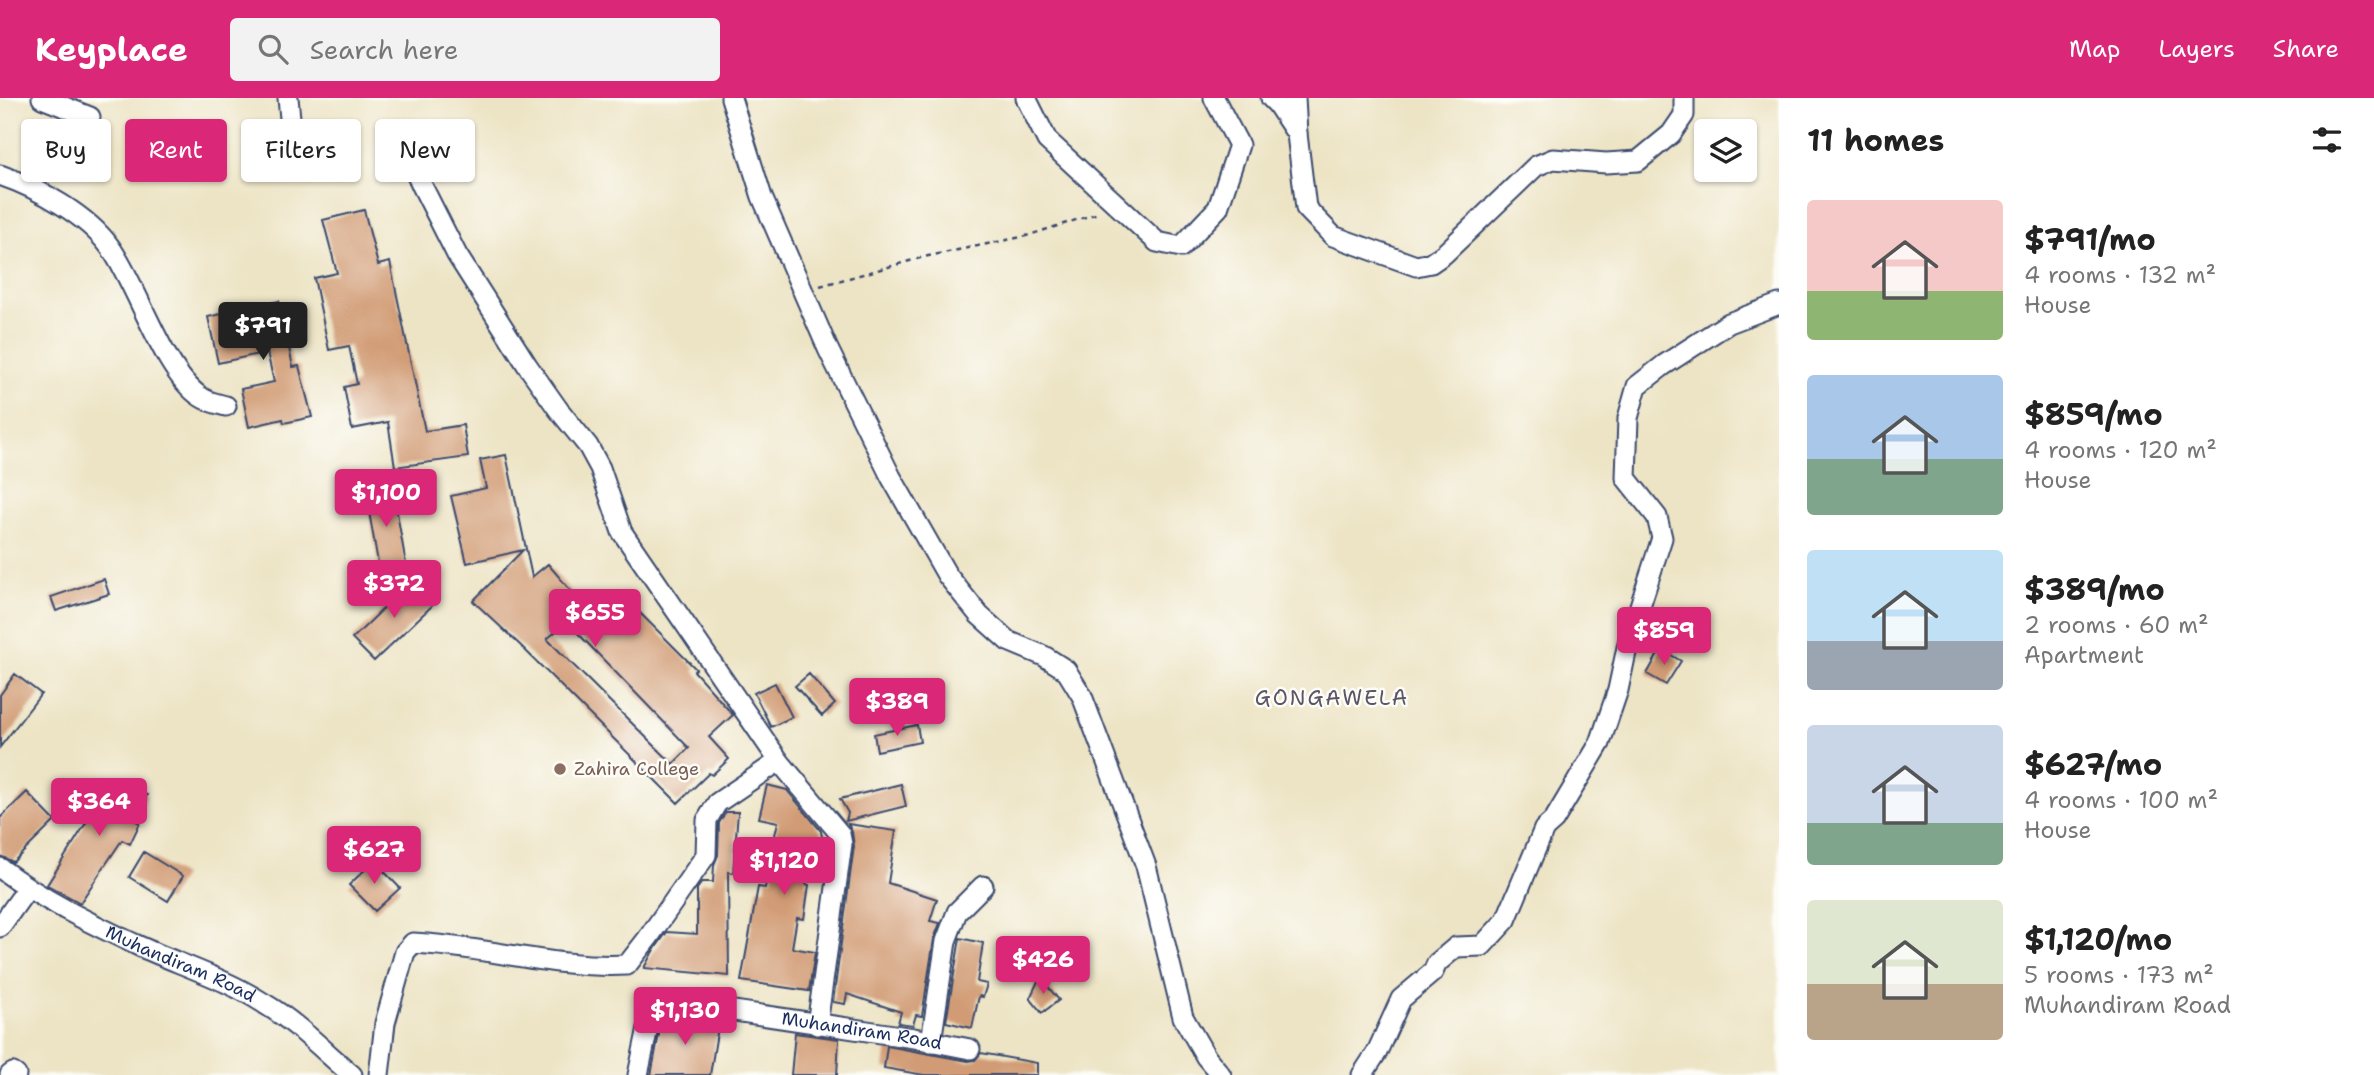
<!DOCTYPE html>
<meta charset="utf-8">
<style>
body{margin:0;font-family:"Shantell Sans",sans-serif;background:#f2f2f2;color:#222;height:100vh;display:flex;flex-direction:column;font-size:26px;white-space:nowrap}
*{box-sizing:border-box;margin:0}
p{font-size:23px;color:#767676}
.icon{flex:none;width:38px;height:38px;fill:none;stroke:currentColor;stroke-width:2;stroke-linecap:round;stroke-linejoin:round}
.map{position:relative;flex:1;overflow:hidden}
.panel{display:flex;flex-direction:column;background:#fff;width:595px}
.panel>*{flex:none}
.guide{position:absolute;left:21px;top:21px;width:665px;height:63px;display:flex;gap:14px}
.tools{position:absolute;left:1694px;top:21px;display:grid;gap:14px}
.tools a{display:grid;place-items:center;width:63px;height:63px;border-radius:7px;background:#fff;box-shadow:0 2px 5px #0004;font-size:35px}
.price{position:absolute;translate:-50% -60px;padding:0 16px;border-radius:7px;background:#db2777;color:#fff;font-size:23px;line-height:46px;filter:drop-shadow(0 2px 4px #0008)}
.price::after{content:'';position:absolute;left:50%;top:42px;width:21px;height:16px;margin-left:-10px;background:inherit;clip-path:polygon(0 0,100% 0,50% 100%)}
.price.selected{background:#222;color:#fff}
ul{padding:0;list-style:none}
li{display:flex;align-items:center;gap:21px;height:175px;padding:0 28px}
li span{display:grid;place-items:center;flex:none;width:196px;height:140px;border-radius:7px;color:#555}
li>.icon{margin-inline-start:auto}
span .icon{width:84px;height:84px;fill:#fffc;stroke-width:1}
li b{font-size:30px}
h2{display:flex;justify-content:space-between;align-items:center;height:84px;padding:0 28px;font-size:30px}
.tag{padding:0 24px;border-radius:7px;background:#fff;box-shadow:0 2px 5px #0004;font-size:24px;line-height:63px}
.tag.selected{background:#db2777;color:#fff}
header{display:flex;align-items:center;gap:42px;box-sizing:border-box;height:98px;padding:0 35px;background:#db2777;color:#fff}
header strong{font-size:33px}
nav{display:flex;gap:38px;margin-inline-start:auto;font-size:24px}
.search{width:490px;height:63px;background:#f2f2f2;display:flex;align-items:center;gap:18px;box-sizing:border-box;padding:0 24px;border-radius:7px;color:#767676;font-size:26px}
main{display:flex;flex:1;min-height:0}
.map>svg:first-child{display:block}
.building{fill:#d19b75;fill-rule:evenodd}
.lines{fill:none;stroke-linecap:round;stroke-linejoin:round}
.minor-casing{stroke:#3a4a6d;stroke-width:23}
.path{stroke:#3a4a6d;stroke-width:2.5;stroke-dasharray:5 5;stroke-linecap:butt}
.minor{stroke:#fff;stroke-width:19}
.education-dot{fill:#8d6e63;stroke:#fdfcf7;stroke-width:2.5}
.labels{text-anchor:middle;stroke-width:5;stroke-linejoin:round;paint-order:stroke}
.education-label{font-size:18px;fill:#785e54;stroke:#fdfcf7;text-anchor:start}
.street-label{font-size:18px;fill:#1b2f5e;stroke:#fdfcf7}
.quarter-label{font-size:21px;letter-spacing:2px;fill:#5b5566;stroke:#fdfcf7}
</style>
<header>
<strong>Keyplace</strong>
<div class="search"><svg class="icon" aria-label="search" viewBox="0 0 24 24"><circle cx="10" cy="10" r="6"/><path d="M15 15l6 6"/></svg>Search here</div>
<nav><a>Map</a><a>Layers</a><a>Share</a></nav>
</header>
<main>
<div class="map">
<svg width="1779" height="977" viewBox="0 0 1779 977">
<rect width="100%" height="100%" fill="#fdfcf7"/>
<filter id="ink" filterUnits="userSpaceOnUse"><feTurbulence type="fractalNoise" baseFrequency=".0143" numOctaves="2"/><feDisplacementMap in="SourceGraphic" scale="14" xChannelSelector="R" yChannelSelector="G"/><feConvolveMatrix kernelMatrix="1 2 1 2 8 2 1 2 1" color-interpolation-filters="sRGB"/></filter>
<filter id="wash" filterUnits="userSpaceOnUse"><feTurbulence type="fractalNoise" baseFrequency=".00686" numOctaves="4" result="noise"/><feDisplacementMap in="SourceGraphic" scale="28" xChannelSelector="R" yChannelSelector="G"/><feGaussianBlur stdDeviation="1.57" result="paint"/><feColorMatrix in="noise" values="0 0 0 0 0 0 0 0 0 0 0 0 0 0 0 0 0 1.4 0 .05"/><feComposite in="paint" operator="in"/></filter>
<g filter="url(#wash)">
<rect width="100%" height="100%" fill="#ede4c5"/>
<g id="blocks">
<path class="building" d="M364 112 378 167 390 164 425 333 463 327 468 359 395 369 388 324 352 331 344 289 357 286 349 248 329 252 314 180 337 175 323 122Z
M279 203 293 269 299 268 312 319 284 325 283 321 249 329 241 291 274 284 267 254 218 265 208 219Z
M506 357 532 479 548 466 588 513 592 509 611 528 632 507 696 571 694 573 733 617 709 639 729 661 712 677 709 675 678 705 520 547 473 503 523 452 467 465 451 398 486 390 480 362ZM567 524 689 650 673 666 547 541Z
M393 392 406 466 379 470 366 397Z
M104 481 109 496 56 513 51 499Z
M414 481 436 504 374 563 352 541Z
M1661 551 1681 563 1666 587 1647 576Z
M15 576 41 596 0 649V597Z
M809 576 835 606 822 618 795 588Z
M775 585 792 619 771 629 754 595Z
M917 627 920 644 877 653 874 636Z
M104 679 147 697 136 723 140 725 130 746 122 742 80 805 47 787 86 725 84 724Z
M901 686 906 708 846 723 848 715 840 701Z
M767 687 787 692 821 733 822 739 829 741 827 762 811 758 806 786 809 787 804 821 797 820 792 850 815 854 809 893 741 883 758 789 765 790 767 780 773 781 778 752 772 750 778 724 759 720Z
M27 694 55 723 13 764 0 758V720Z
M726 714H738L733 775 728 774 729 878 644 870 652 855 667 834 697 836V791L702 784H713L714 767 718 757 719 725Z
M848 726 896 733 888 785 937 801 930 823 940 825 934 841 922 918 916 917 913 927 898 925 901 914 847 896 845 906 833 904 854 748 852 734Z
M144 754 183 778 168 803 129 779Z
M374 763 400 790 375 813 349 787Z
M960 840 983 845 977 884 987 886 983 899 979 898 972 930 946 924Z
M1040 879 1059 902 1042 915 1030 900Z
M675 917 719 923 710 977H651L661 926 666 920Z
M795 935 839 941 837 977H791Z
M887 948 968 963 975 962 981 955 1037 965V977H924L884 970Z"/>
</g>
</g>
<g filter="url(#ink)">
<use href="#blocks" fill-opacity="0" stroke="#3a4a6d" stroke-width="2"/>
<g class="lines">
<defs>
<g id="minor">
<path d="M42 0 90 19"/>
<path d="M288 0 290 20"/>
<path d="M731 0 762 99 828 251 891 379 947 477 979 517 1008 543 1044 558 1066 572 1082 598 1146 768 1183 919 1206 959 1221 977"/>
<path d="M1026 0 1047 42 1157 144 1181 149 1218 110 1239 47 1214 0"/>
<path d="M1271 0 1277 6 1297 36 1306 110 1333 138 1416 168 1431 165 1444 156 1536 68 1553 61 1606 65 1638 63 1671 36 1684 17V0"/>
<path d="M1295 0 1297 36"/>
<path d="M405 54 457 157 527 267 558 311 588 348 600 370 622 434 779 663 840 736 842 746 817 927"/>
<path d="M0 77C38 90 87 117 110 149 139 190 163 274 201 299 208 304 218 306 226 308"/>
<path id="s1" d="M0 770C42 802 92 826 139 848 181 867 227 881 265 906 297 925 324 953 352 977"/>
<path d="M0 829 27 791"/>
<path d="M931 944 946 843 957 814 983 788"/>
<path d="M10 977 13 975 16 977"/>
<path d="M379 977 385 925 405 854 413 845C484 848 556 871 627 867L648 840 706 757 707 722 717 705 779 663"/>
<path id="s2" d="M638 977 650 920 659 910 674 904 914 940 970 951"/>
<path d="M1362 977 1377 954 1401 901 1433 874 1437 865 1456 849 1482 848 1506 822 1544 731 1554 722 1600 645 1618 592 1628 545 1662 440 1657 419 1626 380 1628 320 1637 288 1664 267 1729 225 1779 206"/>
</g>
</defs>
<use href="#minor" class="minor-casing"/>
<path class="path" d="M820 188 924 159 1026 138 1098 115"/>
<use href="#minor" class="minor"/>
</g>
</g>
<circle class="education-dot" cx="560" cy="671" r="7"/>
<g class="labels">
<g class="education-label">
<text x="574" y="677">Zahira College</text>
</g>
<g class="street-label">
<text dy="6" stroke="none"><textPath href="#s1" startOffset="205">Muhandiram Road</textPath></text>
<text dy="6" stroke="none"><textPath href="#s2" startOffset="278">Muhandiram Road</textPath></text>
</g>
<g class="quarter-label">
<text x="1332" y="607">GONGAWELA</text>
</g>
</g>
</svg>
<div class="tools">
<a><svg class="icon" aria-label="layers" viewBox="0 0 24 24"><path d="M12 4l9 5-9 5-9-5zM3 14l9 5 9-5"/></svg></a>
</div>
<b class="price selected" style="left:263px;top:264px">$791</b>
<b class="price" style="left:386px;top:431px">$1,100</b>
<b class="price" style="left:394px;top:522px">$372</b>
<b class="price" style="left:595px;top:551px">$655</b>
<b class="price" style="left:1664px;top:569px">$859</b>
<b class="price" style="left:897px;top:640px">$389</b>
<b class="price" style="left:99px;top:740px">$364</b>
<b class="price" style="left:374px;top:788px">$627</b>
<b class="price" style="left:784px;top:799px">$1,120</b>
<b class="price" style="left:1043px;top:898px">$426</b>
<b class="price" style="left:685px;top:949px">$1,130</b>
<div class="guide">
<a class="tag">Buy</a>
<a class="tag selected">Rent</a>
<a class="tag">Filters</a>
<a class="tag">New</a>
</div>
</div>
<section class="panel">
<h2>11 homes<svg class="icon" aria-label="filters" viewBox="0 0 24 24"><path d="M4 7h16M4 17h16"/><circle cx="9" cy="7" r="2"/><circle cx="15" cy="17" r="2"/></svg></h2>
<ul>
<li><span style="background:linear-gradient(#f6c9c9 65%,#8fb573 0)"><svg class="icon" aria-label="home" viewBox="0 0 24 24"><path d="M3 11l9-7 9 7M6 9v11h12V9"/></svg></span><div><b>$791/mo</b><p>4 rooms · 132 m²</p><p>House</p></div></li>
<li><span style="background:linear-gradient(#a9c7e8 60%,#7fa58c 0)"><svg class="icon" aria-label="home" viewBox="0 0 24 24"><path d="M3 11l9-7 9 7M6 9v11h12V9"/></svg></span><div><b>$859/mo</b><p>4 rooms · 120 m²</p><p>House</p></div></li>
<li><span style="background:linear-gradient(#bfe0f5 65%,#9aa5b1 0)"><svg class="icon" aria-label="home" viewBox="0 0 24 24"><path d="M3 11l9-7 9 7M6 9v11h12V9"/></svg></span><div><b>$389/mo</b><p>2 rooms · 60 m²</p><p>Apartment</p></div></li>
<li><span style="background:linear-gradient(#c9d6e8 70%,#7fa58c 0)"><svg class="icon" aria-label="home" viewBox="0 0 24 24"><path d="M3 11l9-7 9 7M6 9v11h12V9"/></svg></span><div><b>$627/mo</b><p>4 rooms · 100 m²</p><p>House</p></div></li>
<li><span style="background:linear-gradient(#dfe7d0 60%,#b9a48a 0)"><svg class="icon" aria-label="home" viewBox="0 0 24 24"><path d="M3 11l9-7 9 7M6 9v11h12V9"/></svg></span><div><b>$1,120/mo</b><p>5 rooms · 173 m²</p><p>Muhandiram Road</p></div></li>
</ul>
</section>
</main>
